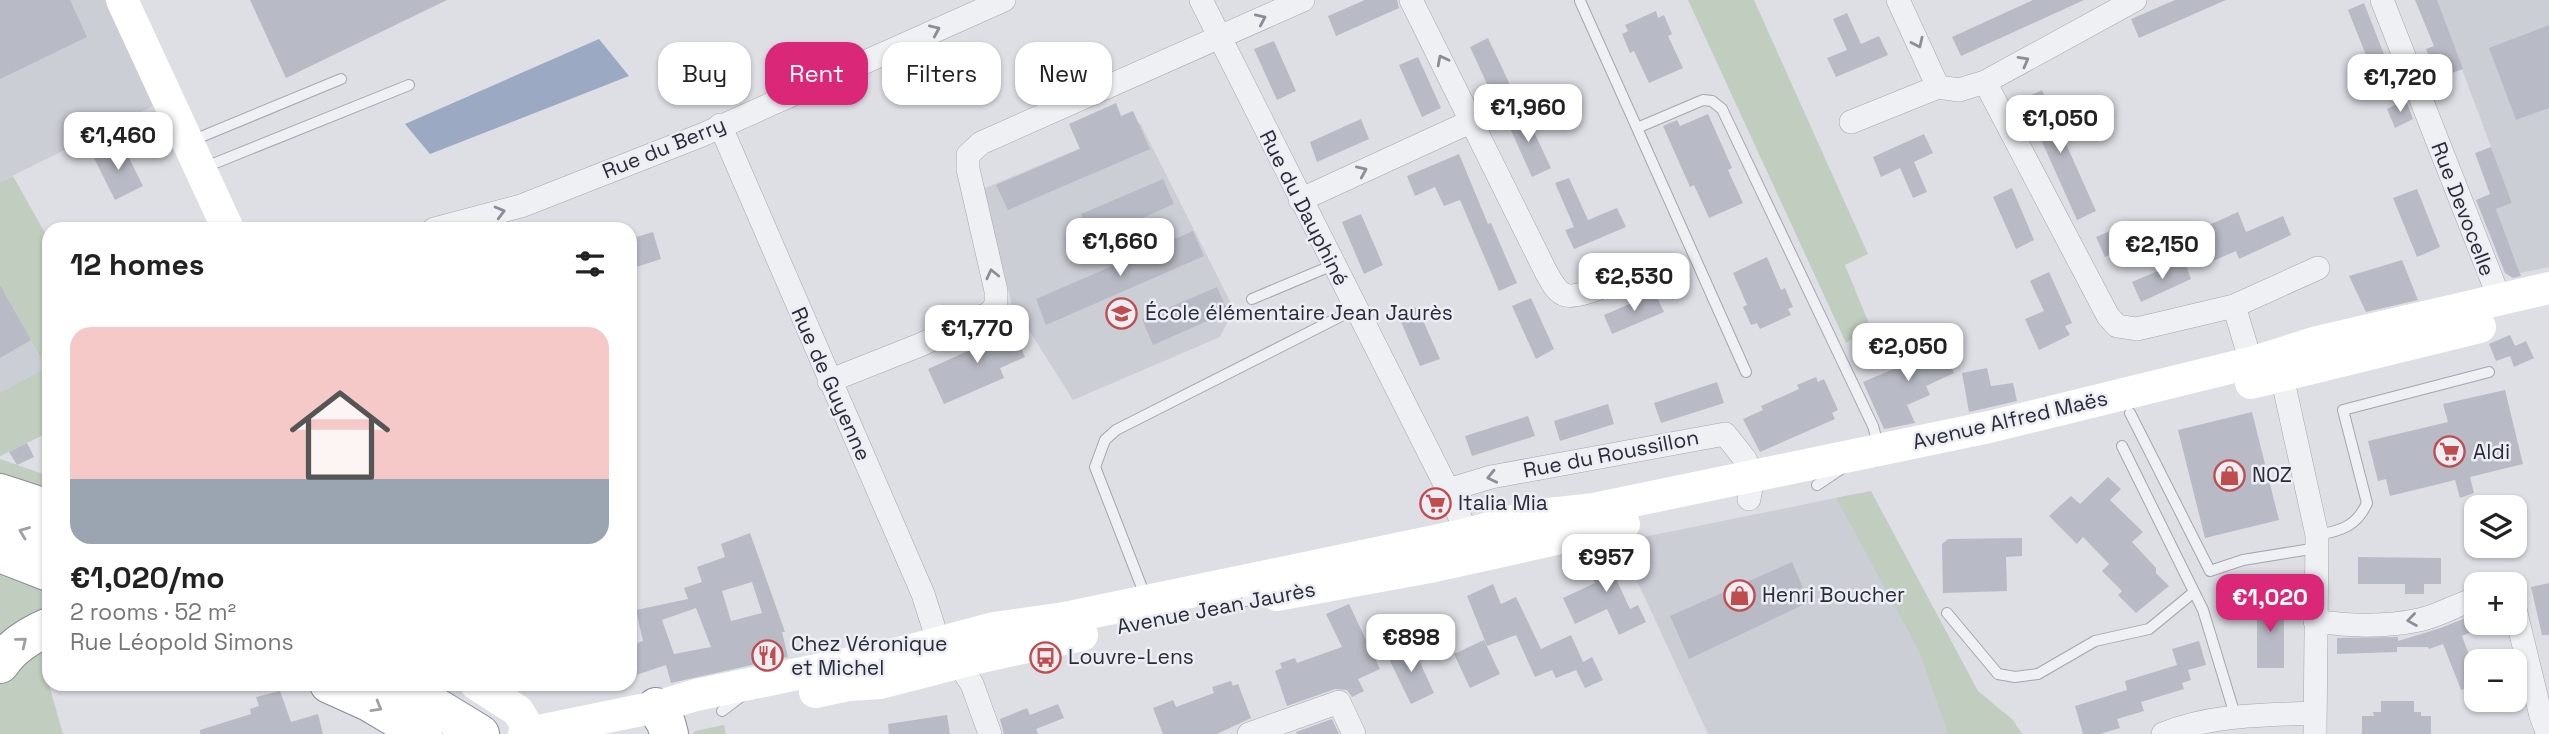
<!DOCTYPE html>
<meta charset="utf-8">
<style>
body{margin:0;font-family:"Space Grotesk",sans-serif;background:#f2f2f2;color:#222;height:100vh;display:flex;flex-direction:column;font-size:26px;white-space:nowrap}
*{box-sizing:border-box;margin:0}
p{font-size:23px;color:#767676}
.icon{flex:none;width:38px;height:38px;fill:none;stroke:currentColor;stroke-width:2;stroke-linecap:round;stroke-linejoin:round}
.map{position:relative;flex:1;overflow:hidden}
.drawer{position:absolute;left:42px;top:222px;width:595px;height:469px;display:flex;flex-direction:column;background:#fff;border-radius:21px;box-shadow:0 2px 5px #0004}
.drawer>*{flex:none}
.hud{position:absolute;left:658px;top:42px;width:665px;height:63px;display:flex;gap:14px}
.buttons{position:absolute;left:2464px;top:495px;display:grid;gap:14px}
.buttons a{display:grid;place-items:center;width:63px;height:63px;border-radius:14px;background:#fff;box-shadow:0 2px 5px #0004;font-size:35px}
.price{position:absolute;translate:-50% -60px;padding:0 16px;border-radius:14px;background:#fff;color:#222;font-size:23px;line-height:46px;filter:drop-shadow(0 2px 4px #0008)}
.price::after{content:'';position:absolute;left:50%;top:42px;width:21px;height:16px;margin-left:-10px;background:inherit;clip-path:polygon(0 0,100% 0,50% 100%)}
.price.selected{background:#db2777;color:#fff}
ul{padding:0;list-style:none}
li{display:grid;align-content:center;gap:14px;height:371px;padding:0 28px}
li+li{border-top:2px solid #e0e0e0}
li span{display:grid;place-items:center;height:217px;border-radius:21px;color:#555}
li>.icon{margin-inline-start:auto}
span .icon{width:126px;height:126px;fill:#fffc;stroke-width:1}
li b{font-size:30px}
h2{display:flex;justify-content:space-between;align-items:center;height:84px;padding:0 28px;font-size:30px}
.tag{padding:0 24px;border-radius:21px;background:#fff;box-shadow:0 2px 5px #0004;font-size:24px;line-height:63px}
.tag.selected{background:#db2777;color:#fff}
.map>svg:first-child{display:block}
.built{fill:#ccced6}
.green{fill:#c1cebf}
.water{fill:#9ba9c2}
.building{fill:#b8bbc5;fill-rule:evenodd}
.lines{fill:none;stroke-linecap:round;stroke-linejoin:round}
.lane-casing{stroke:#a3a6ae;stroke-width:12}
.street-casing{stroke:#a3a6ae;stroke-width:24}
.highway-casing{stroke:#868b9a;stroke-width:40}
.lane{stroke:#eff0f4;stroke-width:10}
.street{stroke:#eff0f4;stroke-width:23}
.secondary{stroke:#fff;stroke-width:32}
.highway{stroke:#fff;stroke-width:38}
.oneway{stroke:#8c8e97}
.oneway2{stroke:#9ea0a6}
.labels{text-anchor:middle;stroke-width:5;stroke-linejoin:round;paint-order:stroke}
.street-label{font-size:21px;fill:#282c3a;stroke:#eceef3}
.poi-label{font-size:21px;fill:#282c3a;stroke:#eceef3;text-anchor:start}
</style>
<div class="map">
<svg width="2549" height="734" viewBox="0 0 2549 734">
<rect width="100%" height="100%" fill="#dddfe5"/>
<path class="built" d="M0 0H105L153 106 0 182Z
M2436 0H2549V267L2520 273 2496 209 2512 203Z
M1140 123 1234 309 1220 337 1073 400 1025 324 1012 317 1011 301 983 189Z
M0 285 49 374V432L0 456Z
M1860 493 1988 734H1708L1619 542Z"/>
<path class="green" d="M1688 0H1754L1868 254 1845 265 1870 326 1846 343Z
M13 176 49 240V432L0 456V393L46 368 0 285V182Z
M0 459 49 476V497L0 482Z
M1871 491 1978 691 2013 720 2022 734H1948L1919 651 1836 498Z
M0 569 49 589V613L0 642Z
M49 640V684H52L49 685 63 734H0V678Z
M724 725 726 734H693L695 731Z"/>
<path class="water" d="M599 39 629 76 430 154 405 124Z"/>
<path class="building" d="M0 0H70L87 37 0 79Z
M250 0H447L286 78Z
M1365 0H1397L1399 8 1336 36 1328 16Z
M2033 0H2084L1961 56 1952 37Z
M2175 0H2226L2139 38 2131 19Z
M2415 0H2437L2463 69 2438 78 2426 49 2434 46Z
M2364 3 2385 57 2389 58 2394 71 2375 78 2348 10Z
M1656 11 1658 18 1664 15 1672 34 1668 36 1683 68 1649 83 1634 51 1630 53 1622 34 1628 31 1625 25Z
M1847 13 1861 44 1879 36 1888 55 1836 77 1827 58 1847 50 1833 19Z
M2549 25V108L2516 120 2489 48Z
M1488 38 1512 89 1493 97 1470 47Z
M1274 41 1296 91 1277 100 1254 49Z
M1418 57 1441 108 1422 117 1399 65Z
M2042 90 2096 211 2077 220 2023 99Z
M2406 100 2413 119 2395 128 2387 109Z
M1116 103 1121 116 1133 111 1150 149 1008 210 996 185 1080 149 1069 124Z
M1523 109 1551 168 1532 177 1509 126 1513 124 1509 115Z
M1708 114 1732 168 1728 170 1743 203 1709 218 1694 185 1690 187 1663 126 1677 120 1680 126Z
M1361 119 1369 139 1317 162 1310 142Z
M1924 134 1933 153 1914 162 1927 192 1913 198 1900 168 1881 177 1873 157Z
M122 144 143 186 115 200 94 158Z
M2491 147 2512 203 2496 209 2521 276 2513 278 2505 273 2476 200 2490 194 2475 153Z
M1459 154 1488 224 1491 223 1517 283 1499 291 1460 200 1444 206 1435 187 1415 196 1407 176Z
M1569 178 1588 220 1617 208 1626 227 1574 249 1565 230 1574 227 1555 183Z
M1163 179 1174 204 1099 237 1095 228 1088 229 1081 214Z
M2012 188 2034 240 2016 249 1993 197Z
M2417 189 2440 247 2417 257 2393 198Z
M2238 212 2246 232 2283 216 2291 235 2239 259 2236 251 2201 266 2194 251 2205 246 2198 230Z
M1361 214 1383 265 1364 274 1342 222Z
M2124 225 2133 244 2105 257 2096 237Z
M1193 231 1204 256 1046 325 1036 299Z
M653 232 661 259 630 269V239Z
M1767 257 1781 290 1785 288 1793 307 1788 309 1791 315 1760 329 1757 323 1751 325 1743 307 1747 305 1733 273Z
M2184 260 2191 279 2141 302 2132 282Z
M2402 260 2418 300 2366 312 2349 276Z
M2049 272 2072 323 2065 326 2070 335 2039 350 2025 319 2044 311 2030 281Z
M0 285 31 340 0 358Z
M1217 287 1228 312 1153 345 1142 319Z
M1655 293 1664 312 1612 334 1604 315Z
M1531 298 1554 349 1536 359 1512 306Z
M1417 307 1440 359 1420 366 1398 315Z
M1010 322 1025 357 1000 368 1004 378 944 404 928 369 988 342 984 333Z
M1935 332 1954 373 1926 386 1930 395 1907 405 1915 423 1884 429 1863 382 1915 360 1912 353 1924 347 1920 339Z
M2510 335 2515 346 2526 341 2534 358 2514 367 2510 356 2496 361 2489 344Z
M1987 368 1991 386 2013 383 2017 401 1969 412 1962 373Z
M1816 377 1818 382 1824 379 1838 410 1832 413 1835 419 1760 452 1743 419 1763 410 1761 406 1799 389 1797 385Z
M1717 382 1724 403 1661 423 1654 403Z
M2505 390 2523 464 2470 477 2474 493 2460 498 2455 480 2390 496 2386 479 2378 481 2368 441 2448 422 2443 404Z
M1608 404 1614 424 1560 441 1554 421Z
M2252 412 2279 520 2205 538 2178 430Z
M1528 416 1535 436 1472 456 1465 436Z
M27 443 34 457 17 465 9 452Z
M2108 477 2121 489 2110 500 2143 532 2132 542 2156 568V573L2169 586 2136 613 2118 595 2122 591 2102 571 2109 564 2083 537 2077 544 2049 516 2071 496 2080 504Z
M750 533 785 632H782L788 657 671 683 666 665 630 677V646L643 641 636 610 688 599 684 588 702 582 697 567 725 557 721 544ZM752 582 762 613 731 621 722 591ZM696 608 711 647 674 654 662 620Z
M2022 538V556L2006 557 2007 591 1943 593 1942 544 1948 539Z
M1618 548 1630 574 1617 581 1630 609 1638 605 1646 622 1619 635 1607 609 1575 624 1563 598 1595 583 1586 563Z
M2358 557 2441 558V584H2424V594H2405V584H2358Z
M1792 562 1809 602 1689 659 1670 616Z
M2549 583V635H2542L2531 587Z
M1493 584 1501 604 1516 597 1541 649 1571 635 1583 662 1592 657 1603 680 1585 688 1576 670 1556 678 1552 670 1535 677 1516 635 1487 646 1467 596Z
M2257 599H2284V668H2257Z
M1349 604 1380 669 1358 679 1364 691 1352 697 1347 690 1335 689 1287 706 1275 671 1282 668 1280 663 1295 658 1297 663 1342 647 1326 614Z
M2476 614V630L2462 636 2476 674V685L2461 690 2443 644 2429 649 2428 647H2397V652L2337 654V638L2398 637V641L2438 629Z
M1484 640 1500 674 1470 688 1454 654Z
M2199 641 2206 665 2188 670 2191 680 2182 683 2184 689 2141 702 2144 711 2117 719 2120 728 2100 734H2083L2075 706 2127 690 2125 681 2177 665 2172 649Z
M1412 645 1434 693 1411 704 1387 655Z
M1231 681 1233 686 1238 684 1251 718 1217 734H1163L1153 708 1173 700 1176 707 1214 693 1212 687Z
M280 691 291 722 318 714 323 734H200V730L251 714 250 709 259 706 256 697Z
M2381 701H2414V712H2421V716H2431V734H2362V716H2374L2373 712H2381Z
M1058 704 1064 718 1036 729 1038 734H1004L1000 719 1027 708 1030 715Z
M947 715 950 734H889L888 724Z
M1332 719 1339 734H1297L1296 732Z"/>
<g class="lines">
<defs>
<path id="lane" d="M1580 1 1637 128
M191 141 341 79
M203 168 409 85
M1252 299 1333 265
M1746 372 1637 128 1703 100 1712 101 1722 109 1873 426 1879 448
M2130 413 2210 571 2243 560 2317 548
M2122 446 2203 610 2235 715
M1817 485 1841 469
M2317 535C2341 531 2357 526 2367 503L2343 410 2489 372
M1146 598 1095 467 1105 440 1116 430 1355 309
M1246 601 1271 587
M1947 613 1998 674 2015 677 2038 674 2095 641 2149 629 2194 592
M722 711 742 696"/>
<path id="street" d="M1201 0 1448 490 1473 547
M1411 0 1546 272C1550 279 1555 290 1563 294 1575 301 1613 282 1627 277
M1898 0 1938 87
M2382 0 2500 300
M1985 82 2108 316 2117 326 2137 329 2234 306 2318 268
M1851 122 1938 87 1959 90 1985 82 2135 0
M720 125 923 594 939 644 958 663 972 684 990 734
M1300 200 1472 121
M434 229 521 206 702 135 1004 0
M2234 306 2247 349 2254 362 2276 377 2285 390 2317 535 2315 734
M829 381 920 345 990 313 996 305V291L968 169V155L981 143 1303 0
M1448 490 1491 477 1725 434 1745 459 1753 477 1749 499
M2515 609 2541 716 2548 734
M2315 621C2348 626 2386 627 2419 620 2439 616 2457 604 2476 599
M1249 734 1339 702 1354 734
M2163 734C2213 714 2263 715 2315 713"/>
<path id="highway" d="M0 493 49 509
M0 522 49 542
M0 553 49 572
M0 664C12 646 30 635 49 627
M329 684 369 702 423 734
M393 684 421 698 480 734
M656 707 666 723 669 734"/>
</defs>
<use href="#lane" class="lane-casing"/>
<use href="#street" class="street-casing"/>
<use href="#highway" class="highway-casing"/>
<use href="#lane" class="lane"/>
<use href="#street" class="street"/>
<path class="secondary" d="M122 0 228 229
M2251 383 2480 327
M1277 595 1435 566 1624 524
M476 684 518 711 531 733
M815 692 849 685 880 683 985 656 1082 635
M524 734 656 707 696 695 908 651 994 628 1065 618 1468 534 1531 516 1594 509 1989 427 2254 362 2317 342 2549 288"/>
<use href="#highway" class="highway"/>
</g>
<defs><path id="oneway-chevron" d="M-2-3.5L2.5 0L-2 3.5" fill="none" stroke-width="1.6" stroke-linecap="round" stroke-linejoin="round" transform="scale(1.75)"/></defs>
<g class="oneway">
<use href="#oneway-chevron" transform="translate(1261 19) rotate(-24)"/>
<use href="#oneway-chevron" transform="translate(935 30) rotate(-24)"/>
<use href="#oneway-chevron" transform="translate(1918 43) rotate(65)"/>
<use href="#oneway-chevron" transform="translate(1442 60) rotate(-117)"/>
<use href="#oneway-chevron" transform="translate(2024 61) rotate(-29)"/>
<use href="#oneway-chevron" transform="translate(1362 171) rotate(-24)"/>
<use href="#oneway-chevron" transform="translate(500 212) rotate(-15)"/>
<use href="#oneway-chevron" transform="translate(992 274) rotate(-103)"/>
<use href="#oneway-chevron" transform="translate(1492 477) rotate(167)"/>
<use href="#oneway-chevron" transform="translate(2412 620) rotate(172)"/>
</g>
<g class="oneway2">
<use href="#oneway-chevron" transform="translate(24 532) rotate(-159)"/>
<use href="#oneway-chevron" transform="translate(22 642) rotate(-39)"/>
<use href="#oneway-chevron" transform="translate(377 707) rotate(30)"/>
</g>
<defs>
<symbol id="school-ring" viewBox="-11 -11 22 22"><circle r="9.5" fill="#eceef3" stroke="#bf4d4e" stroke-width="1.5"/><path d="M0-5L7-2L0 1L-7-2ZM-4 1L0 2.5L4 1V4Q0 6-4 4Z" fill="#bf4d4e"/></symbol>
<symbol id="supermarket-ring" viewBox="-11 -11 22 22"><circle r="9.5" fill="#eceef3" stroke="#bf4d4e" stroke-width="1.5"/><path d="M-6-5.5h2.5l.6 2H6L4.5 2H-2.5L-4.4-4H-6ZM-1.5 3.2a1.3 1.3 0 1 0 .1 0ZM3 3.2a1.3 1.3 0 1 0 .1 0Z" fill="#bf4d4e"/></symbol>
<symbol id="shop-ring" viewBox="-11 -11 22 22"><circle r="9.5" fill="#eceef3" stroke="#bf4d4e" stroke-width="1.5"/><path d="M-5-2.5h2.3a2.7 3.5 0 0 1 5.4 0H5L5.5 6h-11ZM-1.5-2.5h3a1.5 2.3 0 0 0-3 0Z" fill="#bf4d4e"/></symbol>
<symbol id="restaurant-ring" viewBox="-11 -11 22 22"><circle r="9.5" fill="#eceef3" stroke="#bf4d4e" stroke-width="1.5"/><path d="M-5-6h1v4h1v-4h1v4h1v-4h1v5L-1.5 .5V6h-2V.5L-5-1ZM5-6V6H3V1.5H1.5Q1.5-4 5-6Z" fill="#bf4d4e"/></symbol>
<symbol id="bus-ring" viewBox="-11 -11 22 22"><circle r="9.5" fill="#eceef3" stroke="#bf4d4e" stroke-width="1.5"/><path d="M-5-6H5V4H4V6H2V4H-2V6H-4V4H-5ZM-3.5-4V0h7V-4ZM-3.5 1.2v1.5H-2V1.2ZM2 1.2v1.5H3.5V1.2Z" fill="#bf4d4e"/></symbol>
</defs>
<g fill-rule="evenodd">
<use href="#school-ring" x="1104" y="296" width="35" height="35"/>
<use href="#supermarket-ring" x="2432" y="434" width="35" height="35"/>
<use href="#shop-ring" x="2212" y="458" width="35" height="35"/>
<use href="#supermarket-ring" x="1418" y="486" width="35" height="35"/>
<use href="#shop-ring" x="1722" y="578" width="35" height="35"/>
<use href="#restaurant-ring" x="750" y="638" width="35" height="35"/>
<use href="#bus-ring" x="1028" y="640" width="35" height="35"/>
</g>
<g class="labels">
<g class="street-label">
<text transform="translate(664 148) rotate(-22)" y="7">Rue du Berry</text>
<text transform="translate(1304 208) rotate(63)" y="7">Rue du Dauphiné</text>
<text transform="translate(2463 209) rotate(69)" y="7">Rue Devocelle</text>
<text transform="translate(831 384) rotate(66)" y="7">Rue de Guyenne</text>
<text transform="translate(2010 420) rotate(-13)" y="7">Avenue Alfred Maës</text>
<text transform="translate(1611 454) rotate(-11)" y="7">Rue du Roussillon</text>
<text transform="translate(1216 608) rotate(-11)" y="7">Avenue Jean Jaurès</text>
</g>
<g class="poi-label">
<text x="1145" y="320">École élémentaire Jean Jaurès</text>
<text x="2473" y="459">Aldi</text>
<text x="2252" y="482">NOZ</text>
<text x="1458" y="510">Italia Mia</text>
<text x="1762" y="602">Henri Boucher</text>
<text x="791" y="651">Chez Véronique<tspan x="791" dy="24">et Michel</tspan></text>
<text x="1068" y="664">Louvre-Lens</text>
</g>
</g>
</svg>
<div class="buttons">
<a><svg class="icon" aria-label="layers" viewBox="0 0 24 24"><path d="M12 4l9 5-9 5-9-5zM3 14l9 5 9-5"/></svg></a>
<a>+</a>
<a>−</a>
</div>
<b class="price" style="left:2400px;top:114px">€1,720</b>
<b class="price" style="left:1528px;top:144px">€1,960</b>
<b class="price" style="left:2060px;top:155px">€1,050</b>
<b class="price" style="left:118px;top:172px">€1,460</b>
<b class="price" style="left:1120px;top:278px">€1,660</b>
<b class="price" style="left:2162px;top:281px">€2,150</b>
<b class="price" style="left:1634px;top:313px">€2,530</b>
<b class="price" style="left:977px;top:365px">€1,770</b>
<b class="price" style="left:1908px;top:383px">€2,050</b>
<b class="price" style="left:1606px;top:594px">€957</b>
<b class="price selected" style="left:2270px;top:634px">€1,020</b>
<b class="price" style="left:1411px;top:674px">€898</b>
<div class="hud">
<a class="tag">Buy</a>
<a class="tag selected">Rent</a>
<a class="tag">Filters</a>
<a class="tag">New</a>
</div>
<section class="drawer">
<h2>12 homes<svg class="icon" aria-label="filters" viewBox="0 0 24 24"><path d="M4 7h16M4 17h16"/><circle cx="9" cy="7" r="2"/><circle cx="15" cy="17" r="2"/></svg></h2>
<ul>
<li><span style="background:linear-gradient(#f6c9c9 70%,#9aa5b1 0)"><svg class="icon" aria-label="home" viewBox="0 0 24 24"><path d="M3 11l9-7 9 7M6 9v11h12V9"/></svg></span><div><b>€1,020/mo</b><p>2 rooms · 52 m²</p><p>Rue Léopold Simons</p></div></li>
</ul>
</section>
</div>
